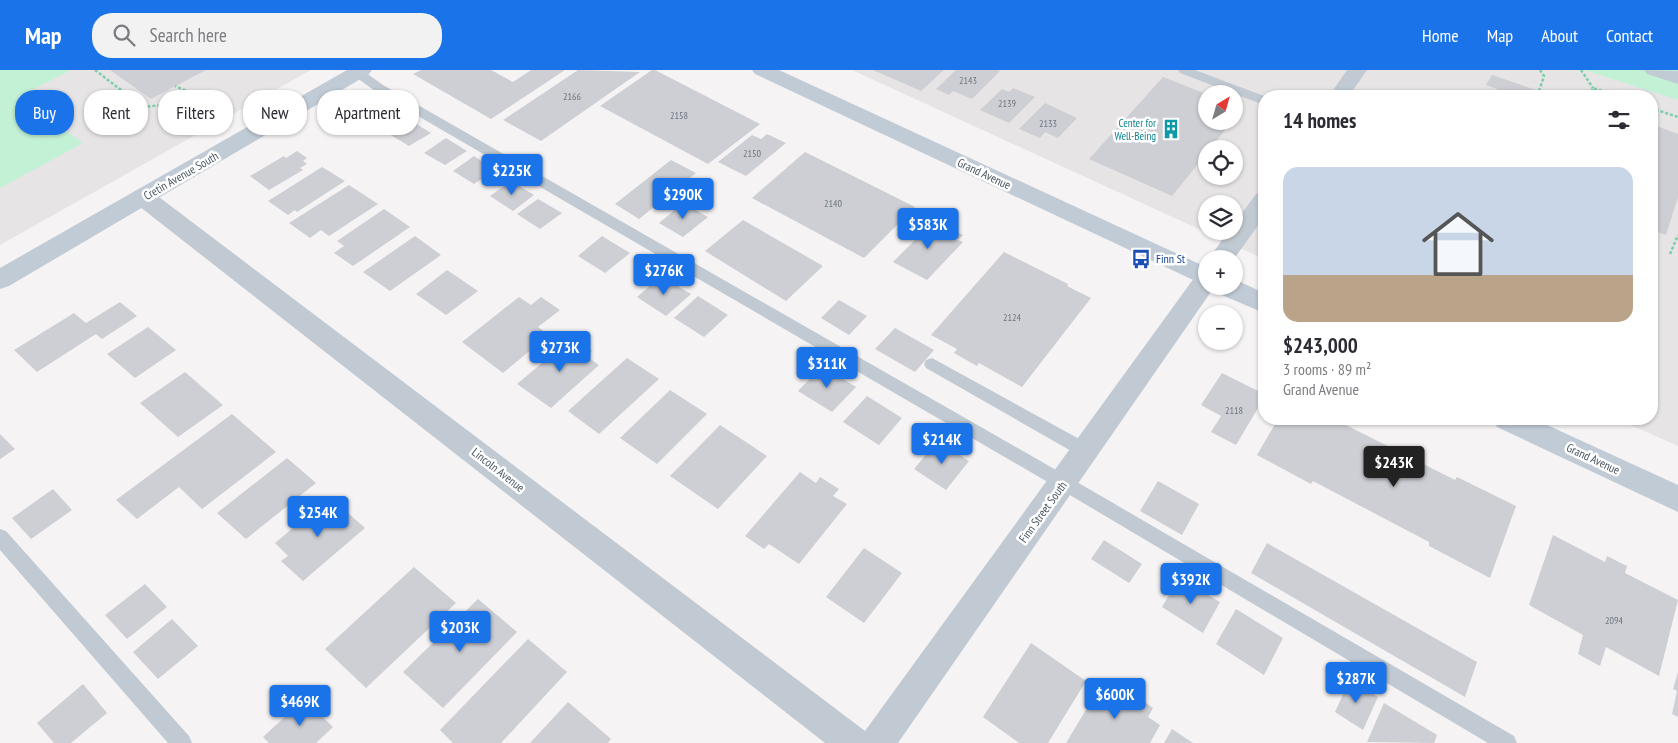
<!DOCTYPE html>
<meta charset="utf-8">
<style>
body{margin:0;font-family:"PT Sans Narrow",sans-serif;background:#f2f2f3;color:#2b2b33;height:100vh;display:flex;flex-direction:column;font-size:19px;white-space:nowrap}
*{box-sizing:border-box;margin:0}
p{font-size:16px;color:#7c7c81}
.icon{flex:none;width:28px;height:28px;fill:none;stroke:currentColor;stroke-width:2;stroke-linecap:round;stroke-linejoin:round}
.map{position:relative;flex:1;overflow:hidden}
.drawer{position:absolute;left:1258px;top:20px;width:400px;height:335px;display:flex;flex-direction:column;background:#fff;border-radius:20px;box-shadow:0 1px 4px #0004}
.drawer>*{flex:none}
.hud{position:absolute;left:15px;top:20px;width:475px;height:45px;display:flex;gap:10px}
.needle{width:32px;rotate:37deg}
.controls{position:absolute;left:1198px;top:15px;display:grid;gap:10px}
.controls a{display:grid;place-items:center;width:45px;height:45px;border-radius:50%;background:#fff;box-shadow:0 1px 4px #0004;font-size:25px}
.price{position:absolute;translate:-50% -42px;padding:0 11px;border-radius:5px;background:#1a73e8;color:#fff;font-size:16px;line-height:32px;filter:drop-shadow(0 1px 2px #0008)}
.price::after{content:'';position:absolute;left:50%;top:30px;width:15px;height:11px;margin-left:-8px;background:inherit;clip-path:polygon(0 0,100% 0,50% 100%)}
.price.active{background:#222;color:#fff}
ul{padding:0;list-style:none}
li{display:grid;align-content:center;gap:10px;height:265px;padding:0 25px}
li span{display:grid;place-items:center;height:155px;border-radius:15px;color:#555}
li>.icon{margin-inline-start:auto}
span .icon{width:90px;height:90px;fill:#fffc;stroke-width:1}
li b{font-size:21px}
h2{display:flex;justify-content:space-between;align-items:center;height:60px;padding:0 25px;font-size:21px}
.tag{padding:0 18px;border-radius:20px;background:#fff;box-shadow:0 1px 4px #0004;font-size:18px;line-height:45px}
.tag.active{background:#1a73e8;color:#fff}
header{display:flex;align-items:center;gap:30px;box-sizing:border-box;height:70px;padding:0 25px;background:#1a73e8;color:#fff}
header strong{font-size:24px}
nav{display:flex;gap:28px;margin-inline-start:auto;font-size:18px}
.search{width:350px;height:45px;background:#f2f2f3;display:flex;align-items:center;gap:12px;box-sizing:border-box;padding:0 18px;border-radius:20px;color:#7c7c81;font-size:19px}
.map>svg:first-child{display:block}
.education{fill:#e6e4e5;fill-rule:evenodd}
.green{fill:#c3f1d5}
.building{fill:#cdcfd5}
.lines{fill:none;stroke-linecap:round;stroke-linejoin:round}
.path{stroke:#7ad0a6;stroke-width:2.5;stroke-dasharray:3 2;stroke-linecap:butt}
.lane{fill:#c1cad2;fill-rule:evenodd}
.street{fill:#c1cad2;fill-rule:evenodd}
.secondary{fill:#c1cbd6;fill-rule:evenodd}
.labels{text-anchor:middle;stroke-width:5;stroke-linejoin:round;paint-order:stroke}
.number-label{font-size:10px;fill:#6b747e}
.far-culture-label{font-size:11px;fill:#0d838f;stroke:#fff;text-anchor:end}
.street-label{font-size:12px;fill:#4a5661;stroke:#fff}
.transit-label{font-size:12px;fill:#164399;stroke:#fff;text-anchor:start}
</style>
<header>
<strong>Map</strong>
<div class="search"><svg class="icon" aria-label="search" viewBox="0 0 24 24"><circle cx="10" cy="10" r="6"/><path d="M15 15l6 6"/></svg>Search here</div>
<nav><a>Home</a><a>Map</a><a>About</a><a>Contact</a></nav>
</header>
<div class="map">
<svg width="1678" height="673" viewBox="0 0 1678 673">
<rect width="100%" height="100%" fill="#f5f3f3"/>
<path class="education" d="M0 0H311L0 175Z
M852 0H1678V376L1617 349H1651V26H1264V189ZM1206 24H1234V51H1206ZM1206 79H1234V106H1206ZM1206 134H1234V161H1206Z"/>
<path class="green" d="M0 0H71L18 27 83 73 0 118Z
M1584 0H1678V30Z"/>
<path class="building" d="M110 0H206L151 29Z
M421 0H491L513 12 531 0H565L491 49 413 4Z
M578 0 640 2 541 71 503 50Z
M652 0H655L760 54 708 94 600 36Z
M873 0H944L921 21Z
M956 0H997L1000 1 972 29 953 21 949 25 936 19Z
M1492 5 1539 21 1547 23 1546 26H1493L1497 19 1486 15Z
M1163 7 1206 24V51H1232L1210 79H1206V84L1172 126 1089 89Z
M1013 18 1035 27 1009 53 980 40 1002 19 1009 22Z
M376 32 396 43 375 57 355 44Z
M1045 33 1077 48 1058 68 1045 62 1040 68 1019 59Z
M1234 35 1242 39 1234 49Z
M410 50 431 63 409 76 389 64Z
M1651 54 1678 64V127L1666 165 1651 160Z
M767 64 786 73 746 106 718 92 752 65 761 69Z
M446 68 467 81 445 95 424 83Z
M297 81 307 88 303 91 307 94 300 98 303 100 269 120 250 106 284 86 286 88Z
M805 82 915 137 864 188 752 128Z
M474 86 495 100 474 114 453 101Z
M671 90 696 103 639 149 615 134Z
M322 97 345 111 297 142 295 140 288 145 268 131Z
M511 111 534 125 513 141 490 126Z
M349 115 378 134 329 166 321 160 310 168 289 153Z
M538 129 562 143 540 159 517 144Z
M683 133 708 147 683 167 659 153Z
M384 139 410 157 353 196 334 183 344 176 337 171Z
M743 150 823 196 786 231 705 181Z
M921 150 948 164 952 160 963 165 958 170 963 172 927 210 893 192 917 168 908 163Z
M415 166 441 185 390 221 363 202Z
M602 166 630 183 605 203 578 186Z
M1004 182 1068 214 1067 216 1091 228 1022 317 979 293 977 296 954 283 957 279 931 265Z
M447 200 478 221 446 245 416 224Z
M661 206 691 224 666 246 637 227Z
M698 226 728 245 704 267 674 248Z
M519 227 531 235 541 227 560 240 538 257 549 265 503 303 462 272Z
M839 230 867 246 849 265 821 248Z
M120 232 137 246 102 269 96 264 37 302 14 280 74 243 86 253Z
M148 257 176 280 135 308 107 284Z
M895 258 934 280 915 302 875 279Z
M572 268 592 281 586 286 599 295 551 338 517 314Z
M627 288 659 309 599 364 568 341Z
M822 296 856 317 832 342 798 321Z
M185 302 223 335 178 367 140 333Z
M1222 303 1264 324V328L1236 375 1211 362 1221 346 1201 335Z
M670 320 707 344 657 394 620 368Z
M867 326 902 348 879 375 843 352Z
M232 344 276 382 202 439 179 417 137 449 116 430Z
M1278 349H1341L1343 350 1342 353 1455 410 1457 407 1516 436 1490 508 1429 476V472L1313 411 1311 414 1257 385Z
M720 355 767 386 718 439 670 406Z
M0 364 15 379 0 389Z
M937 371 969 391 946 420 914 399Z
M287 388 316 413 246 469 217 443Z
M800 402 816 413 820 407 839 419 833 426 847 434 799 494 769 474 764 479 745 466Z
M1158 411 1199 434 1182 465 1140 441Z
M53 419 72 440 31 469 12 448Z
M330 427 365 458 303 511 281 491 288 486 275 473Z
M1553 465 1605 492 1607 486 1627 496 1625 503 1678 530 1659 606 1606 577 1600 596 1578 584 1583 565 1529 535Z
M1104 470 1142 494 1129 513 1091 489Z
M1267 473 1477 592 1465 627 1251 503Z
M864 478 902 503 864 553 826 527Z
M414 497 456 533 366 618 325 579Z
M1179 508 1220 532 1203 563 1162 537Z
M145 514 167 537 127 569 105 545Z
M478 529 517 562 443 638 403 602Z
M1236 539 1283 568 1264 605 1216 574Z
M172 549 198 576 158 609 133 582Z
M528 569 567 602 501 673H453L440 660Z
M1031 573 1086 611 1048 673H1019L983 647Z
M1678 602V647L1672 644 1677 621 1673 619Z
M1350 609 1378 627 1363 660 1335 642Z
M83 614 107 643 71 673H54L37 653Z
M1101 615 1120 629 1126 619 1153 638 1148 647 1160 655 1150 673H1066Z
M304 629 333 657 316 673H269L263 667Z
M568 632 611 669 608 673H530Z
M1384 633 1437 665 1434 673 1367 672Z
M1172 659 1193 673H1164Z"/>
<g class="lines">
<path class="path" d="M95 0 143 37 175 34 189 22 175 16
M1581 0 1593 18
M1539 21 1544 6 1540 0
M1589 26 1593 18 1618 26
M1651 38 1678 47
M1670 184 1678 165"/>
<path class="lane" d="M352 0H362L383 15 1070 408 1514 666 1517 673H1488L1058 418 375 21 353 5 351 2Z
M1178 0H1195L1264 26V35L1180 3Z
M932 288 1092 376 1094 381 1092 386 1086 388 1080 386 926 298 924 294 926 290Z
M0 459 6 461 189 666 192 673H168L0 480Z"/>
<path class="street" d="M1347 0H1367L1349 26H1329Z
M143 119 151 121 865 661 1197 204 1206 201V216H1215L898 673H825L135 133 131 127 135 121Z
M1264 122V147L1234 189H1209L1228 161H1234V154L1256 124Z"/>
<path class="secondary" d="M347 0H372L369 4 9 216 0 219V198Z
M752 0H779L1206 197V216L755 4Z
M1644 0 1678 1V14L1647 4Z
M1234 209 1264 223V243L1217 223 1214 216H1234Z
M1493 349H1534L1678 415V442L1497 357Z"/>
</g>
<defs>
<symbol id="building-bare" viewBox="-9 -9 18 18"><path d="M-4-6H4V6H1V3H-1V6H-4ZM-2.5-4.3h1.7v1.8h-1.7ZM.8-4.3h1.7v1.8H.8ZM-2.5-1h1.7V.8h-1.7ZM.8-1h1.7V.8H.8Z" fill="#0f9aa8" stroke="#fff" stroke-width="2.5" paint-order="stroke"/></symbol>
<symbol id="bus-bare" viewBox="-9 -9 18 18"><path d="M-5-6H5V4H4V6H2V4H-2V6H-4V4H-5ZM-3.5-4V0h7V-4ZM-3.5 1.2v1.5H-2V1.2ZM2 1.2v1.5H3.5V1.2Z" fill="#1a4fb4" stroke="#fff" stroke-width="2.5" paint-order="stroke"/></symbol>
</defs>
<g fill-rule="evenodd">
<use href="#building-bare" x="1157" y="45" width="28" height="28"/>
<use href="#bus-bare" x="1127" y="175" width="28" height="28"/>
</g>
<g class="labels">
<g class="number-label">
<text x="968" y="14">2143</text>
<text x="572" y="30">2166</text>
<text x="1007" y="37">2139</text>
<text x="679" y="49">2158</text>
<text x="1048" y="57">2133</text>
<text x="752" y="87">2150</text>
<text x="833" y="137">2140</text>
<text x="1012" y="251">2124</text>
<text x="1234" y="344">2118</text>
<text x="1614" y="554">2094</text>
</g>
<g class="far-culture-label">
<text x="1156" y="57">Center for<tspan x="1156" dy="13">Well-Being</tspan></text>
</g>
<g class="street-label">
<text transform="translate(984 104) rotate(25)" y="4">Grand Avenue</text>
<text transform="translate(181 106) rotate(-30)" y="4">Cretin Avenue South</text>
<text transform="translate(1593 389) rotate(25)" y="4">Grand Avenue</text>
<text transform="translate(498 400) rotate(38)" y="4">Lincoln Avenue</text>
<text transform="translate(1043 442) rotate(-54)" y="4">Finn Street South</text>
</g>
<g class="transit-label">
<text x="1156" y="193">Finn St</text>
</g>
</g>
</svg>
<div class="controls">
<a><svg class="needle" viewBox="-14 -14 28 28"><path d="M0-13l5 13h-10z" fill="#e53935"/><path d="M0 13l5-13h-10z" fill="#7c7c81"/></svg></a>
<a><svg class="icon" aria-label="locate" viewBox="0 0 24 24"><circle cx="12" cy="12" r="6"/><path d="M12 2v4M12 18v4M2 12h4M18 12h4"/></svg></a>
<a><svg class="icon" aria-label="layers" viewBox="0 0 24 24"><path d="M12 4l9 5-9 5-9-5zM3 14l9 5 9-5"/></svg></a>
<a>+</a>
<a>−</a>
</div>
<b class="price" style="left:512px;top:126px">$225K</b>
<b class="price" style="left:683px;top:150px">$290K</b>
<b class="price" style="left:928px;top:180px">$583K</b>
<b class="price" style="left:664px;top:226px">$276K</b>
<b class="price" style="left:560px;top:303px">$273K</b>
<b class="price" style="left:827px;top:319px">$311K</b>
<b class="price" style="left:942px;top:395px">$214K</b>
<b class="price active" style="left:1394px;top:418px">$243K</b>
<b class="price" style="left:318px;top:468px">$254K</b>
<b class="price" style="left:1191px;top:535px">$392K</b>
<b class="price" style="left:460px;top:583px">$203K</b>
<b class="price" style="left:1356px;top:634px">$287K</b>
<b class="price" style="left:1115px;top:650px">$600K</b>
<b class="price" style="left:300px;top:657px">$469K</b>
<div class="hud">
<a class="tag active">Buy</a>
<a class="tag">Rent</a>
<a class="tag">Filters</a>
<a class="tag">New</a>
<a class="tag">Apartment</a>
</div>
<section class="drawer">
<h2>14 homes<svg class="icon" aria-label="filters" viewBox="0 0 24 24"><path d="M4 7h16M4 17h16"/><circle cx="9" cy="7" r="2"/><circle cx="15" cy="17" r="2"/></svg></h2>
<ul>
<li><span style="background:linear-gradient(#c9d6e8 70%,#b9a48a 0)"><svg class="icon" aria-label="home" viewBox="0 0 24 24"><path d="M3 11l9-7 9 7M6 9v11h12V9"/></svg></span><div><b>$243,000</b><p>3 rooms · 89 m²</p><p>Grand Avenue</p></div></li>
</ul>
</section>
</div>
